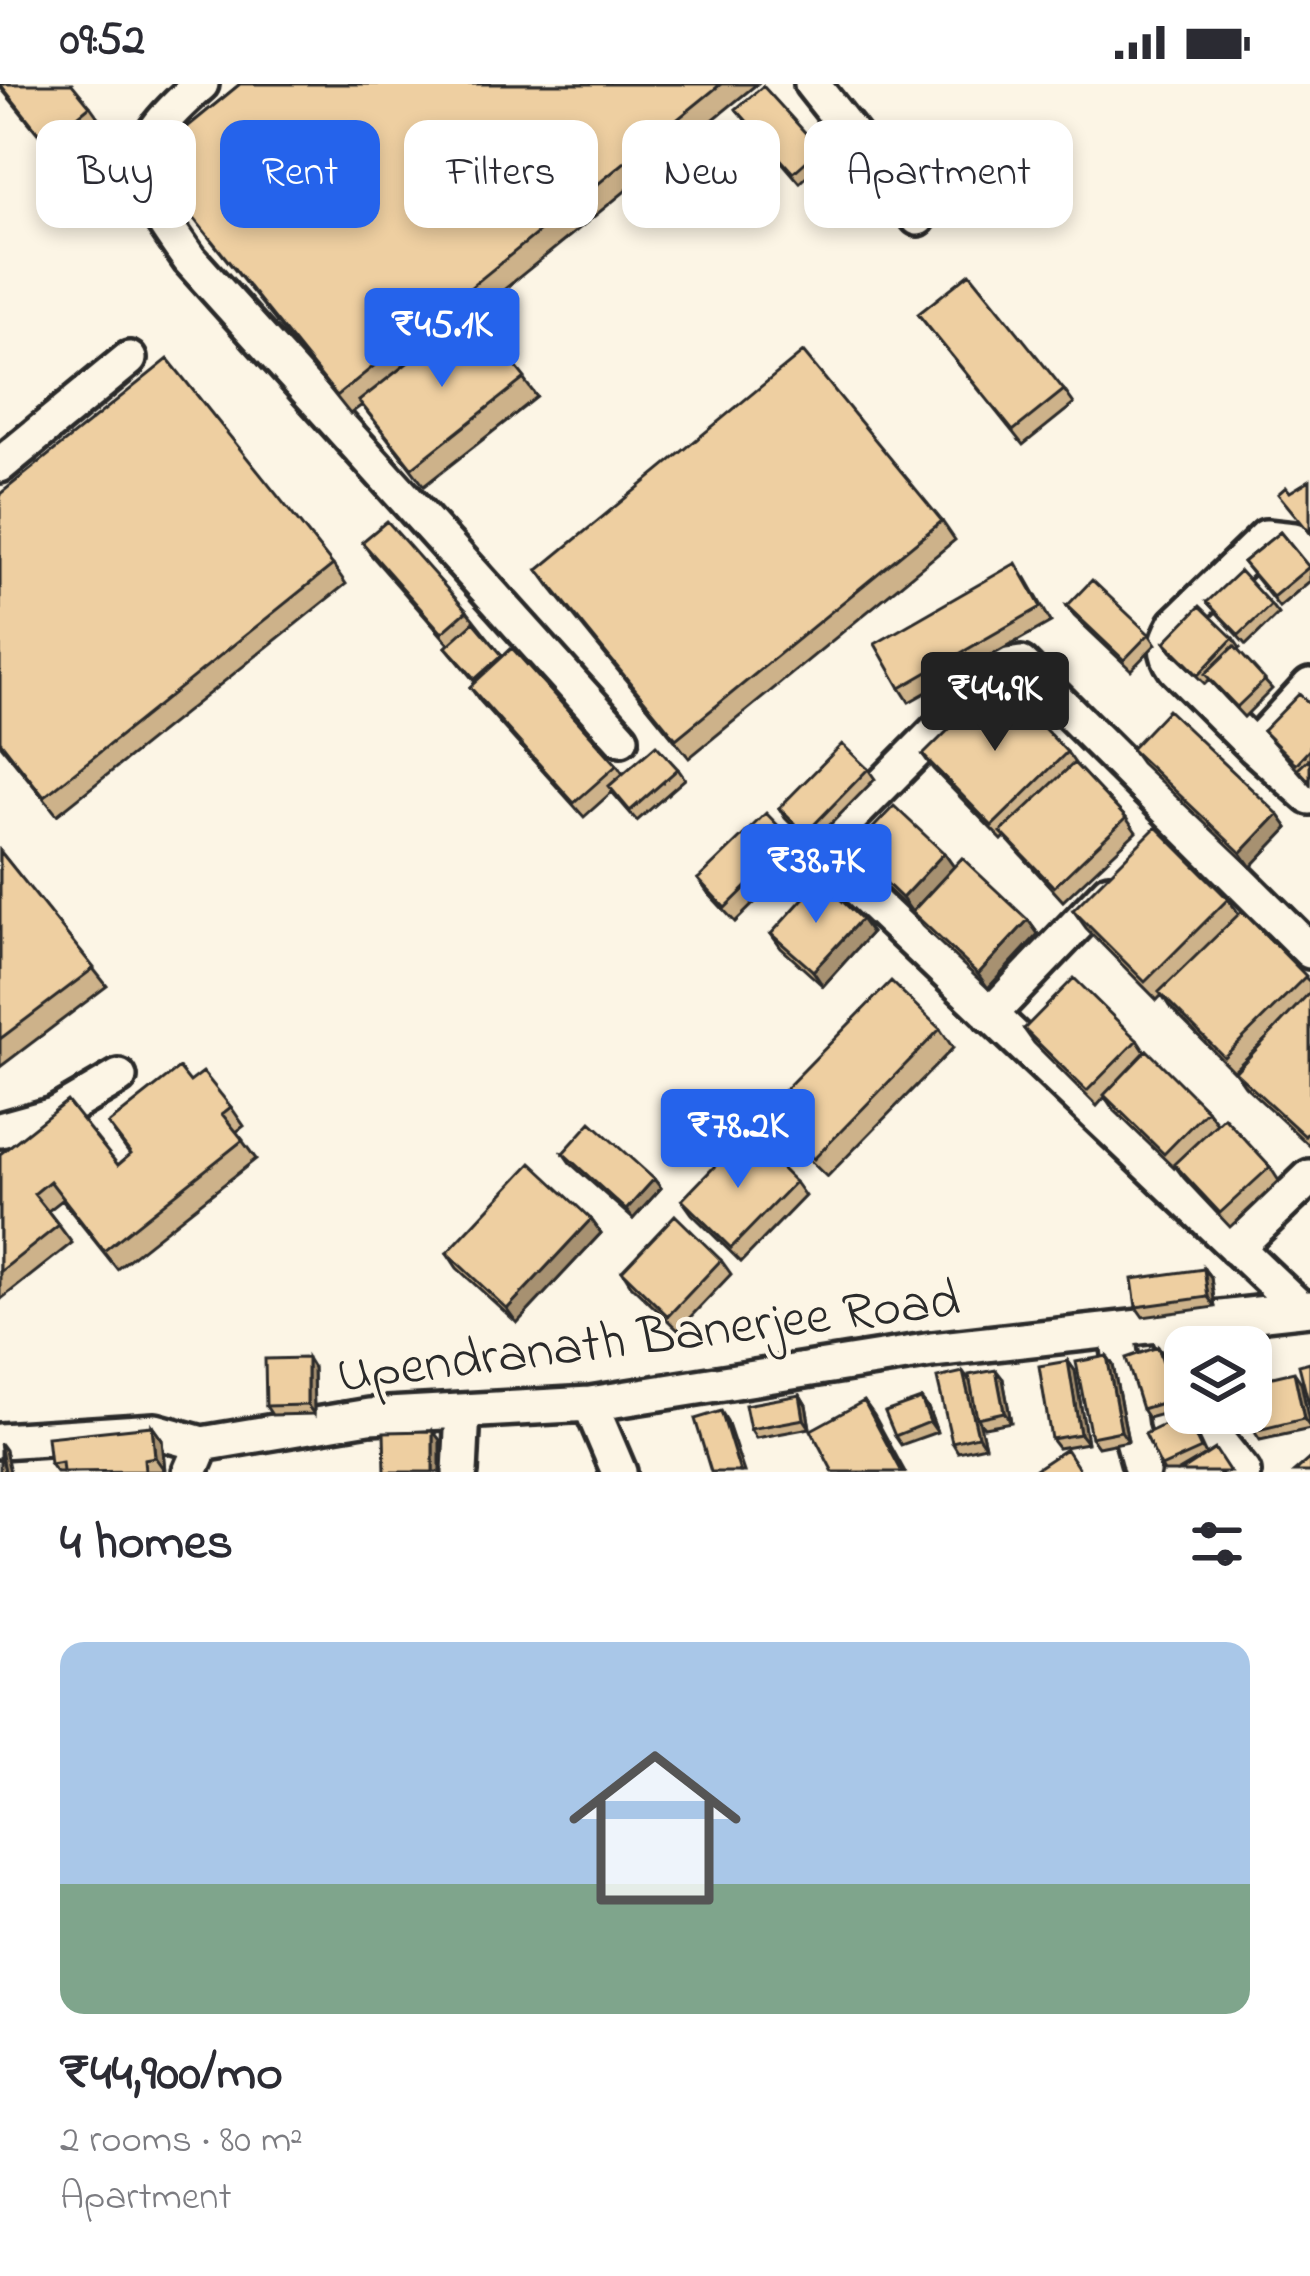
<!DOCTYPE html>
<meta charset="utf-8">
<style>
body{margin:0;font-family:"Indie Flower",sans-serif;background:#f7f7f7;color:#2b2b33;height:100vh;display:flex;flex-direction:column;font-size:45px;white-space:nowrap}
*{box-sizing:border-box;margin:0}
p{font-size:39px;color:#7c7c81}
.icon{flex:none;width:66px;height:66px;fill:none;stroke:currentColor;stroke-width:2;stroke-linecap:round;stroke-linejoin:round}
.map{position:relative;height:1388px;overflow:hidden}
.panel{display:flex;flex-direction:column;background:#fff;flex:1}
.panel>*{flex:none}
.hud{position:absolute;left:36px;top:36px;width:1239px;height:108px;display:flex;gap:24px}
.tools{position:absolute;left:1164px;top:1242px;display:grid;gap:24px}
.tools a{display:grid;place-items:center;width:108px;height:108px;border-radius:24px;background:#fff;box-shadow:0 6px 18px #0003;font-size:60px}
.price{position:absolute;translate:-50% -102px;padding:0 27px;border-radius:12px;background:#2563eb;color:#fff;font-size:39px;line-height:78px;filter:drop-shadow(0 3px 6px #0008)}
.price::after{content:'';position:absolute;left:50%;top:72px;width:36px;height:27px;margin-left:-18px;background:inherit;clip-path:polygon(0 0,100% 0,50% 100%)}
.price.active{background:#222;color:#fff}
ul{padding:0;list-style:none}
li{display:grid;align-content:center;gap:24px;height:636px;padding:0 60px}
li+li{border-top:3px solid #e1e1e2}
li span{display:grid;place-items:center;height:372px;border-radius:24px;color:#555}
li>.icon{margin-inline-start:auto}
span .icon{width:216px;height:216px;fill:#fffc;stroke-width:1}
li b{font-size:51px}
h2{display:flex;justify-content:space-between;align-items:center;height:144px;padding:0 60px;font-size:51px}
.pill{padding:0 42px;border-radius:24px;background:#fff;box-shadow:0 6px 18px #0003;font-size:42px;line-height:108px}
.pill.active{background:#2563eb;color:#fff}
.status{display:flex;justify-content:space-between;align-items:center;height:84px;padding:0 60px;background:#fff;direction:ltr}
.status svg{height:33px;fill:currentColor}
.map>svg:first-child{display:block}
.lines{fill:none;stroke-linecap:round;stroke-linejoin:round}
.minor-casing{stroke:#2b2b2b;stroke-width:42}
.minor{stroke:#fcf5e5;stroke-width:33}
.wall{fill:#cdb28a;stroke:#2b2b2b;stroke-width:3}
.shaded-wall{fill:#a79171;stroke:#2b2b2b;stroke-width:3}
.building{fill:#eecfa1;stroke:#2b2b2b;stroke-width:3}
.labels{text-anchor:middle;stroke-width:9;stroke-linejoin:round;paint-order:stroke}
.street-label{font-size:54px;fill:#2b2b2b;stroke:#fcf5e5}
</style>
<div class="status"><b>09:52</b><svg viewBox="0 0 49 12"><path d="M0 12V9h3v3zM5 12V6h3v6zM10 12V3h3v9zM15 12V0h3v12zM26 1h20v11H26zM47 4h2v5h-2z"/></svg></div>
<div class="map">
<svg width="1310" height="1388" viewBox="0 0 1310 1388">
<rect width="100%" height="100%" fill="#fcf5e5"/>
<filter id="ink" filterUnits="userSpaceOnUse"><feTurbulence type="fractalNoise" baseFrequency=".00833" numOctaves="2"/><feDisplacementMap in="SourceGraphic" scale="24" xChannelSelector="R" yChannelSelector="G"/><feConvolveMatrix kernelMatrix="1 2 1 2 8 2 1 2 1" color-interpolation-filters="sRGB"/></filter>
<g filter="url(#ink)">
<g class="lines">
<defs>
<path id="minor" d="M201 0C118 72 131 93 190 176L621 654
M812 0 918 134
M0 381 129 275
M1310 602 1254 663 1310 713
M1254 663 1175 584C1163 567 1166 558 1176 540L1266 453 1294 456 1310 470
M990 931 1109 807
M0 1046 54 1031 119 993
M1236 1164 1310 1093
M1301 1225 828 776 823 768 825 759 1000 583 1021 580 1310 867
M1166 1243 1185 1284
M1117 1248 1130 1345 1142 1388
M590 1320 619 1388
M1206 1329 1219 1358 1243 1388
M0 1357 155 1347 202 1360 369 1332 590 1320 932 1266 1310 1224
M190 1388 202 1360
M460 1388 463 1327"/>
</defs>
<use href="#minor" class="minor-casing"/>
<use href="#minor" class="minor"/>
</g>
<path class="wall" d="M0 0 90 22 100 36 56 72 0 3Z
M240 0H757L474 230 537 313 424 402 362 321 350 330 147 76Z
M736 25 820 65 826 74 800 99Z
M918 230 1064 306 1074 320 1023 361Z
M0 410 333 481 346 500 57 731 0 660Z
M942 437 955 456 689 674 551 504 538 486Z
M1280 448 1310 485V497L1279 523 1243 478Z
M362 458 467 527 503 573 617 681 623 690 678 685 685 695 637 737 612 708 584 733 480 617 470 603 475 598 446 563 449 560 372 472Z
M1026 494 1051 538 909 618 900 604Z
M1207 518 1271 521 1278 530 1246 561Z
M1067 522 1149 550 1156 560 1131 586 1074 532Z
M1233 554 1240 564 1237 566 1272 605 1244 633 1209 596 1205 600 1171 567 1165 558Z
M1310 620V700L1263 647Z
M1131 665 1278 730 1288 744 1251 783 1141 679Z
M1067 668 1077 682 1126 734 1136 748 1063 817 1005 753 1002 756 933 685 923 671Z
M868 685 875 695 811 760 785 734 779 724Z
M793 757 803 771 735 838 708 809 698 795Z
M852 766 944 769 954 783 1028 836 1038 850 988 904 922 842 912 828 862 781Z
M0 767 107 902 0 983Z
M1228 815 1239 830 1310 898V1062L1245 1002 1235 988 1266 955 1233 987 1169 922 1162 911 1157 916 1086 844 1073 826Z
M861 835 871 849 823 902 781 864 771 850Z
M940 945 953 964 827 1093 777 1045 764 1027Z
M1024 945 1137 956 1145 968 1207 1026 1217 1039 1270 1083 1279 1097 1230 1143 1184 1094 1175 1082 1174 1084 1113 1025 1105 1013 1097 1022 1034 959Z
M190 998 231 1023 244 1042 236 1048 256 1075 117 1185 62 1116 48 1127 72 1159 0 1216V1070L118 1081 130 1071 108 1040Z
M563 1069 654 1095 661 1104 633 1135 570 1079Z
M795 1098 805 1112 741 1178 692 1130 682 1116Z
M591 1135 601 1149 517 1239 457 1184 447 1169Z
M721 1176 731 1190 678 1246 631 1201 622 1187Z
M1204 1185 1211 1194 1215 1223 1143 1233 1136 1223Z
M1158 1263 1165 1273 1181 1325 1148 1334 1142 1325Z
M1107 1272 1113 1281 1128 1357 1098 1363 1091 1353Z
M1068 1277 1075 1287 1087 1359 1058 1364 1051 1355Z
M313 1284 314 1330 272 1331 266 1322Z
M963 1288 970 1297 1003 1295 1011 1338 984 1343 979 1337 985 1362 958 1368 952 1358Z
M1301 1298 1310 1345 1260 1356 1254 1347Z
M800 1311 806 1321 810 1344 756 1354 750 1345Z
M921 1315 928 1324 937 1348 901 1361 895 1352Z
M1185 1331 1192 1341 1206 1371 1177 1388H1164L1161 1383Z
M152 1342 162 1356 165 1387 56 1388 50 1380Z"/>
<path class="shaded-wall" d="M1278 730 1288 744 1251 783 1241 769Z
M944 769 954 783 912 828 902 814Z
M861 835 871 849 823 902 813 887Z
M1028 836 1038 850 988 904 978 890Z
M654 1095 661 1104 633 1135 626 1126Z
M591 1135 601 1149 517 1239 507 1225Z
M1204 1185 1211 1194 1215 1223 1208 1213Z
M1158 1263 1165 1273 1181 1325 1174 1315Z
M1107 1272 1113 1281 1128 1357 1121 1347Z
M307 1274 313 1284 314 1330 307 1321Z
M1068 1277 1075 1287 1087 1359 1080 1350Z
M996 1286 1003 1295 1011 1338 1004 1328Z
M963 1288 970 1297 985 1362 978 1352Z
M1294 1288 1301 1298 1310 1343 1304 1335Z
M800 1311 806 1321 810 1344 804 1335Z
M921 1315 928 1324 937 1348 930 1338Z
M864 1317 874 1331 905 1388H902Z
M721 1327 727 1337 744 1388H740Z
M152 1342 162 1356 165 1387 155 1373Z
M433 1347 440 1356V1388H433Z
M0 1359 5 1366 10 1388H5Z"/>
<path class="building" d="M0 0H72L90 22 46 58Z
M240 0H721L337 312 147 76Z
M763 2 820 65 793 89 736 25Z
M970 189 1064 306 1013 347 918 230Z
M472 228 525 294 412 384 359 317Z
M803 268 942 437 676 655 538 486Z
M168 275 333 481 44 713 0 657V410Z
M1310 396V449L1278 410 1286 403 1290 408Z
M387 437 467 527 442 549 362 458Z
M1280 448 1309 483 1273 513 1243 478Z
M1016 479 1041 523 900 604 875 560Z
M1240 487 1271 521 1239 551 1207 518Z
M1092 496 1149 550 1124 576 1067 522Z
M1200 522 1233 554 1198 591 1165 558Z
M474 538 502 571 475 595 446 563Z
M1234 562 1265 596 1237 623 1205 590Z
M512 564 617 681 574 719 470 603Z
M998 597 1067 668 992 742 923 671Z
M1299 610 1310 620V665L1296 680 1263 647Z
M1168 626 1278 730 1241 769 1131 665Z
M842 660 868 685 805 750 779 724Z
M656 661 678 685 630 727 609 702Z
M1310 674V698L1298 685Z
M1074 679 1126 734 1054 803 1001 748Z
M894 722 944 769 902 814 852 766Z
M766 729 793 757 725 824 698 795Z
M1156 743 1228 815 1145 898 1073 826Z
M0 767 94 884 0 955Z
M962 774 1028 836 978 890 912 828Z
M820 796 861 835 813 887 771 850Z
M1242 827 1306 892 1224 973 1159 908Z
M1074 894 1137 956 1087 1007 1024 945Z
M891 897 940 945 814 1075 764 1027Z
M1310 908V1046L1305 1052 1235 988Z
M1147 966 1207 1026 1164 1070 1104 1011Z
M179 984 190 998 203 988 231 1023 222 1030 243 1056 104 1167 50 1097 34 1110 59 1141 0 1188V1070L67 1017 118 1081 131 1070 108 1040Z
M1224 1033 1270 1083 1220 1129 1174 1080Z
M591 1038 654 1095 626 1126 563 1069Z
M746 1050 795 1098 731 1164 682 1116Z
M531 1079 591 1135 507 1225 447 1169Z
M675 1131 721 1176 668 1232 622 1187Z
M1204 1185 1208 1213 1136 1223 1132 1195Z
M1158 1263 1174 1315 1142 1325 1126 1274Z
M1107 1272 1121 1347 1091 1353 1076 1278Z
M307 1274V1321L266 1322 265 1275Z
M1068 1277 1080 1350 1051 1355 1039 1282Z
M1310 1278V1325L1299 1281Z
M996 1286 1004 1328 977 1334 969 1291Z
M963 1288 978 1352 952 1358 937 1294Z
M1294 1288 1304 1335 1254 1347 1250 1329 1251 1298Z
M800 1311 804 1335 750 1345 745 1321Z
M921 1315 930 1338 895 1352 885 1328Z
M864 1317 902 1388H833L811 1346Z
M721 1327 740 1388H711L695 1335Z
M1185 1331 1201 1365 1161 1383 1145 1350Z
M152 1342 155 1373 144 1375 145 1387 63 1388 62 1378 50 1380 47 1353Z
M433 1347V1388H385L384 1348Z
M0 1365 5 1388H0Z
M1066 1365 1081 1388H1038L1036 1385Z
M1215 1365 1230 1388H1180Z
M1310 1374V1388H1294Z"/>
</g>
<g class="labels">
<g class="street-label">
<text transform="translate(648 1250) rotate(-7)" y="19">Upendranath Banerjee Road</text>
</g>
</g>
</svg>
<div class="tools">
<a><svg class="icon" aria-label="layers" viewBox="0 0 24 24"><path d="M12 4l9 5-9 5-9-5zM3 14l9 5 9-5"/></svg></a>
</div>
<b class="price" style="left:442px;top:306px">₹45.1K</b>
<b class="price active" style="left:995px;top:670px">₹44.9K</b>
<b class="price" style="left:816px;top:842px">₹38.7K</b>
<b class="price" style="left:738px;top:1107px">₹78.2K</b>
<div class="hud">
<a class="pill">Buy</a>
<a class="pill active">Rent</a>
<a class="pill">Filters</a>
<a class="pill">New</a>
<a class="pill">Apartment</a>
</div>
</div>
<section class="panel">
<h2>4 homes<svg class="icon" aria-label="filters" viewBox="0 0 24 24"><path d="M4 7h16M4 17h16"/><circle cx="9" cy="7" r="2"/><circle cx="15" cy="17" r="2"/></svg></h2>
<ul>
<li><span style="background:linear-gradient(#a9c7e8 65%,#7fa58c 0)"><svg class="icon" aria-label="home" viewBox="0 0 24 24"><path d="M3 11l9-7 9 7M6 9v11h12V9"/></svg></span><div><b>₹44,900/mo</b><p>2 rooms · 80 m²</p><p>Apartment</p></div></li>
</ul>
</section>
